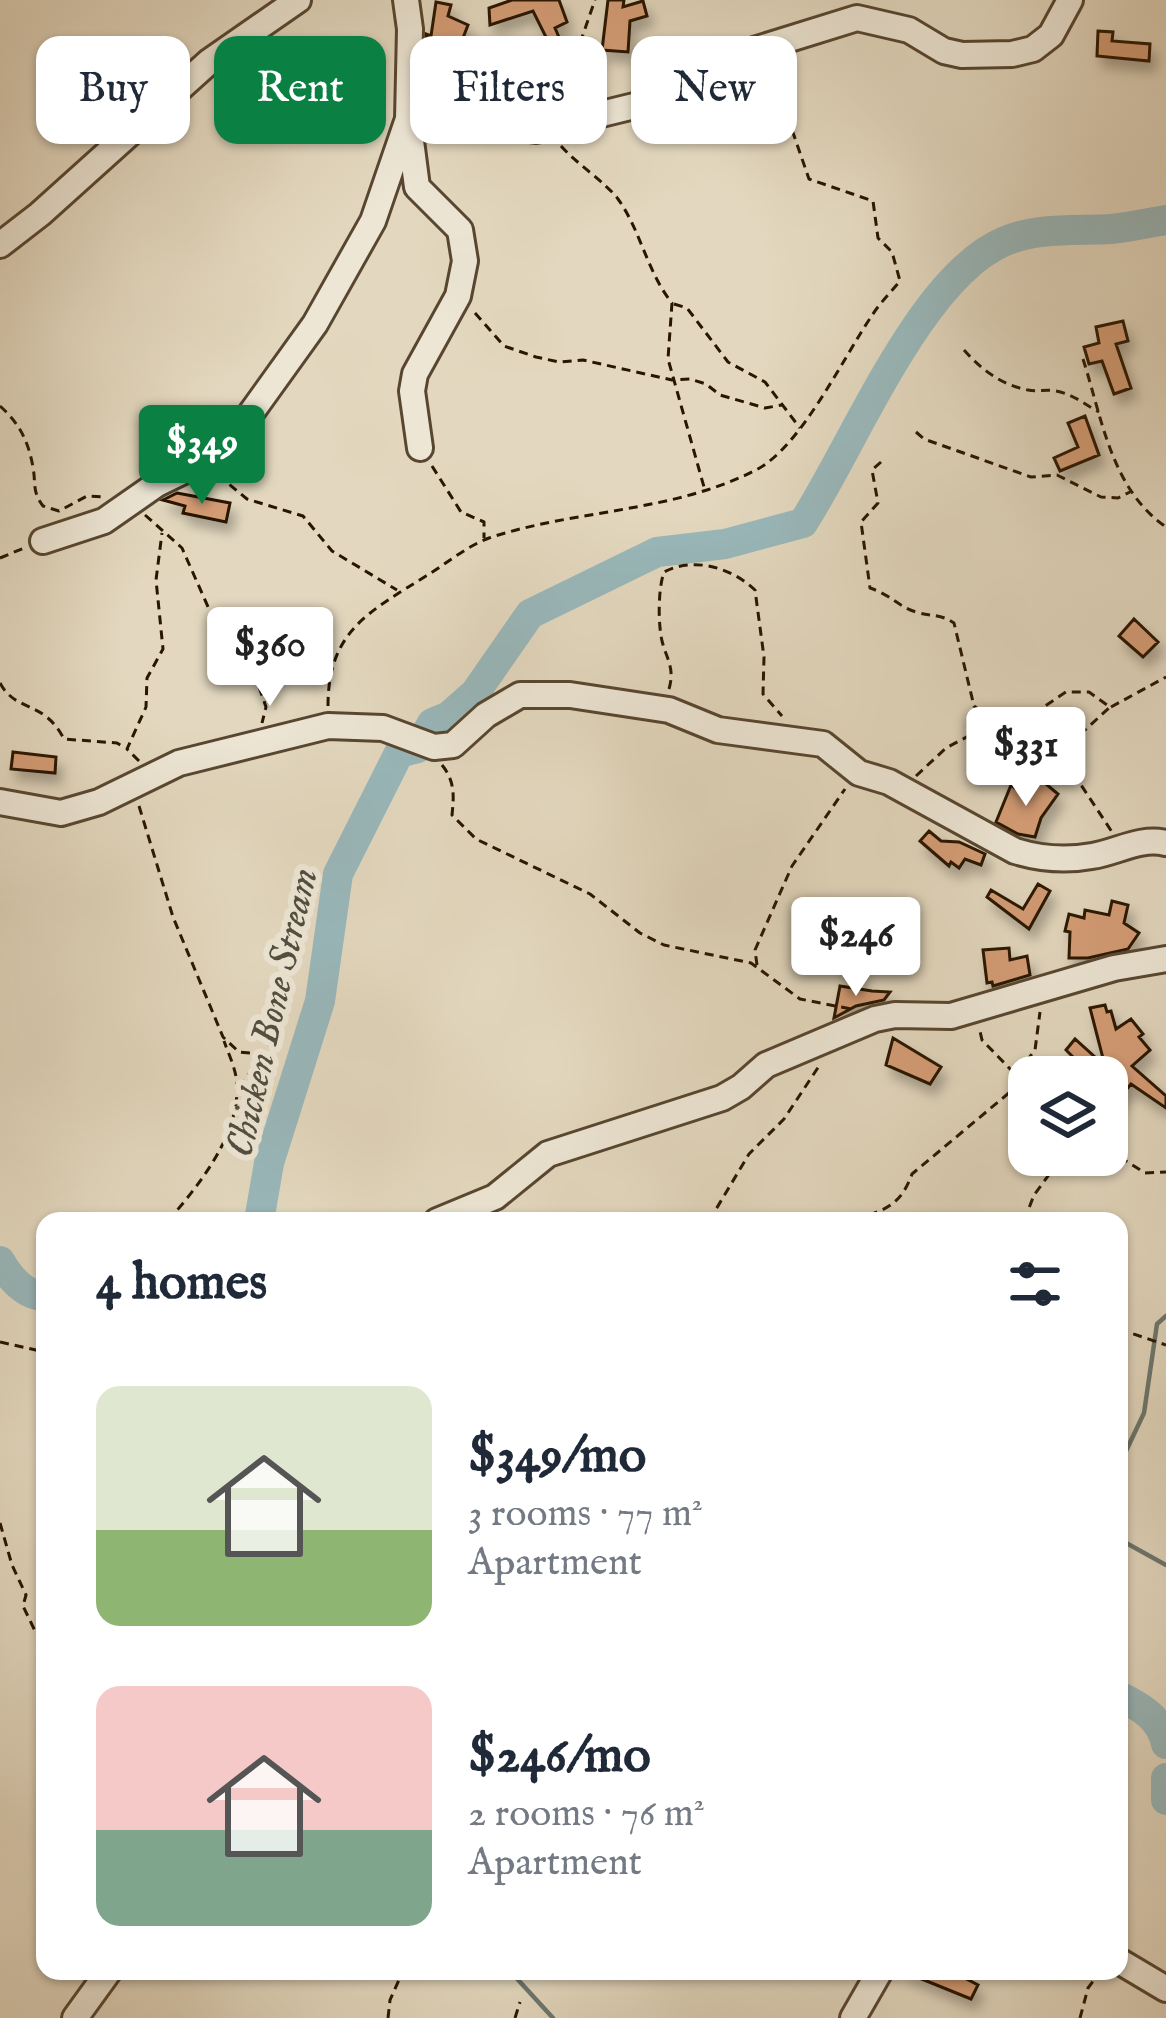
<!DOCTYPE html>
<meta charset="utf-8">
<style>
body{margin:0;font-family:"IM FELL English",serif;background:#f6f6f7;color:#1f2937;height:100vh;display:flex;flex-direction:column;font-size:45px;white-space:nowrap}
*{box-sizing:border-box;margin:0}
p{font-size:39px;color:#747a83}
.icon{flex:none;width:66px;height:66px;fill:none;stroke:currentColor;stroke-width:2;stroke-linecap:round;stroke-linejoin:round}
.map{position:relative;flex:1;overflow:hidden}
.sheet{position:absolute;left:36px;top:1212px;width:1092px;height:768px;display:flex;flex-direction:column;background:#fff;border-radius:24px;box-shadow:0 3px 9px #0004}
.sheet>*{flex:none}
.hud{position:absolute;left:36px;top:36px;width:1095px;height:108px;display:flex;gap:24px}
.tools{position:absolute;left:1008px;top:1056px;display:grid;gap:24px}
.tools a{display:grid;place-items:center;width:120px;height:120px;border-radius:24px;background:#fff;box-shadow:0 3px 9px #0004;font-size:60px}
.price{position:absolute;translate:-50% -102px;padding:0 27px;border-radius:12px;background:#fff;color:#222;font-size:39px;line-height:78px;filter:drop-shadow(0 3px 6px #0008)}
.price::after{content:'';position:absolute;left:50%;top:72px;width:36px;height:27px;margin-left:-18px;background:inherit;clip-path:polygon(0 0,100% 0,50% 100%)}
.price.selected{background:#0b8043;color:#fff}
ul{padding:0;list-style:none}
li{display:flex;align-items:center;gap:36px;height:300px;padding:0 60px}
li span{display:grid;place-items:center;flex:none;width:336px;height:240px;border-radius:24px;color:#555}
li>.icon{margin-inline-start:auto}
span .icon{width:144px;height:144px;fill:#fffc;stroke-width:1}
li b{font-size:51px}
h2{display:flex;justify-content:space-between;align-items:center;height:144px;padding:0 60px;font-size:51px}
.chip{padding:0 42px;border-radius:24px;background:#fff;box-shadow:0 3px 9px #0004;font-size:42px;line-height:108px}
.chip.selected{background:#0b8043;color:#fff}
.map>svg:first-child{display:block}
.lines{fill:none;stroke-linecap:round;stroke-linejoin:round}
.stream{stroke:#6c7770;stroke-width:4.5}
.river{stroke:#99b8bb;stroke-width:30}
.building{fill:#d49c75;stroke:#291500;stroke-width:3;filter:url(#shadow)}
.minor-casing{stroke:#584630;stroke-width:30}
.path{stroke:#291500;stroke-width:3;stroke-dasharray:9 6;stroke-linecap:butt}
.minor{stroke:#ede6d5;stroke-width:24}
.labels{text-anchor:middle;stroke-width:12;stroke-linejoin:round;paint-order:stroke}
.water-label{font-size:39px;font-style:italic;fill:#504e41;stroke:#ede6d5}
</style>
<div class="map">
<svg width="1166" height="2018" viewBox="0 0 1166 2018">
<defs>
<filter id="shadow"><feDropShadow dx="5.5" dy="10" stdDeviation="6" flood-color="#0004"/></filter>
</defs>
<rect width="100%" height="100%" fill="#e3d8bf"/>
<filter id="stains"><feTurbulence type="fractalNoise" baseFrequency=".00167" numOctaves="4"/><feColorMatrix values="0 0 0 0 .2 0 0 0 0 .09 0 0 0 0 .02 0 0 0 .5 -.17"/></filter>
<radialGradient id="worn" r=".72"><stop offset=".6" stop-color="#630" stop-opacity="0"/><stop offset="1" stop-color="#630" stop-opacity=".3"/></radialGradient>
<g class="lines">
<path class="stream" d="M0 1282 12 1280
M1119 1493 1126 1451 1144 1413 1157 1324 1166 1316
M1119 1539 1166 1565
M510 1971 553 2018"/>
<path class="river" d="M259 1221 269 1163 320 1001 338 874 399 753 418 748 432 723 449 716 475 693 530 614 657 552 725 544 803 523C853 446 919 279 1003 242 1036 227 1076 231 1111 229 1130 227 1148 223 1166 220
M0 1261C10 1278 25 1296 45 1296
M1119 1696C1141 1707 1161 1718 1166 1744
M1166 1778V1800"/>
</g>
<path class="building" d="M512 0H559L567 22 555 28 570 63 561 67 555 56 539 63 555 108 539 112 543 108 529 75 521 77 515 54 547 39 533 11 490 25 489 8Z
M608 0H624L623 7 643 1 647 16 630 21 628 52 602 50Z
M436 2 451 5 448 16 468 25 461 43 481 49 476 62 470 60 463 83 440 76 441 61 426 59V34L431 36Z
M1098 31 1113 32 1112 41 1150 44 1149 61 1097 56Z
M1123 321 1128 341 1116 344 1131 388 1114 394 1102 361 1089 364 1084 347 1099 343 1096 327Z
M1085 416 1099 455 1060 471 1054 458 1078 447 1068 423Z
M177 493 230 503 226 522 183 513 185 506 163 500Z
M1134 619 1158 642 1143 657 1119 636Z
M13 752 56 757 55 773 11 769Z
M1040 779 1058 794 1041 818 1035 837 1018 834 996 822 1011 785 1027 797Z
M929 831 941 841 959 842 985 854 981 865 965 859 959 868 951 862 949 866 920 841Z
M1038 884 1050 891 1029 929 987 897 991 890 1023 909Z
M1112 901 1128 905 1124 923 1139 933 1128 949 1088 958H1069L1070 932 1065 931 1069 914 1084 918 1085 910 1109 915Z
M1009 948 1010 960 1027 956 1030 975 993 986 992 982 987 983 983 950Z
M840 986 872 991 890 992 884 1000 856 1006 834 1018Z
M1105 1005 1107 1012 1111 1011 1116 1029 1131 1019 1143 1034 1139 1037 1150 1050 1132 1066 1166 1096V1108L1131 1084 1107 1113V1077H1093L1066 1050 1075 1039 1105 1066 1090 1008Z
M893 1038 941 1067 930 1084 886 1065Z
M902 1971H951L978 1985 971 1999Z"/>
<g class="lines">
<defs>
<path id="minor" d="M411 98 508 126 536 130 671 97 754 50 857 18 909 30 944 51 962 55 1012 54 1033 49 1051 35 1070 0
M410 133 417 187 460 230 465 261 458 296 415 374 412 391 420 448
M0 245 40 214 210 61 298 0
M43 541 104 521 157 484 208 459 241 427 315 324 373 221 408 119 410 29 406 0
M0 802 61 813 99 802 179 763 328 726 383 728 434 747 453 745 486 715 520 695H570L669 710 718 730 823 744 859 773 889 782 1015 851C1041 859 1065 861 1092 856 1118 852 1139 837 1166 843
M437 1221 495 1197 548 1154 722 1098 741 1087 766 1065 875 1019 895 1015 951 1016 1114 968 1166 959
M1119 1961 1166 1989
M75 2018 109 1971
M853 2018 880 1971"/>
</defs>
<use href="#minor" class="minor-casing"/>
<path class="path" d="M566 101 571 69 595 0
M561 146C576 163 607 184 618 199 641 231 647 272 672 303L668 359 704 487
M674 304 687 308 728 362 765 382 800 428
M475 313 504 346 536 357 559 362 583 360 672 380 690 379 706 384 720 395 765 408 782 405
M964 350C981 369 1001 385 1028 390 1037 392 1046 389 1056 391 1073 394 1084 404 1099 412
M1083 359C1102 418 1111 489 1166 527
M0 406C19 423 28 440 33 467 36 484 32 492 43 506L59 511 87 496 103 497
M916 432 924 439 1031 477 1057 475 1101 497 1118 498 1130 492
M881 462 872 470 878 503 861 522 870 588C891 595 899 607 916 612 931 617 939 613 954 623L974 706 999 724
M432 466 461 512 484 522V538
M218 475 247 499 303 516 332 551 397 590
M145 515 182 548 220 634 241 667 258 684 266 707 262 723
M0 558 24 548
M0 683C16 713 43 699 64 739L117 743 125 748
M669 689C675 668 667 660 662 641 658 623 658 589 664 572 694 556 732 568 755 590L764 657 763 694 782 716
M328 706C328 631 369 612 426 576 446 564 467 546 489 538 576 509 672 513 756 470 801 447 843 358 871 317 879 304 890 293 900 281L892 252 878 238 873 201 809 179 790 124 783 77 766 68
M1111 707 1166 677
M139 761 127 749 146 707 147 678 163 649 156 580 162 533
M442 765C455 781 454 796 452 815L476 839 590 894 640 933 664 945 751 963 800 999 851 1009
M916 776 946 748 976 732 1039 710 1066 692H1089L1110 707 1060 753 1112 832
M139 806 173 917 223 1037 239 1052 259 1054 272 1043 273 985
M757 965 755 950 792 866 845 789
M1017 1073 1035 1050 1040 1012
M239 1087 262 1056
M1010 1095 1013 1120 1009 1137 1027 1154
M1107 1149 1145 1173 1166 1172
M1051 1172 1081 1155
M854 1218C884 1212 901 1205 912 1174L1010 1092 1015 1074 982 1040 979 1027
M168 1221C199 1185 238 1137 237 1087 237 1071 229 1055 224 1041
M709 1221 749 1154 784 1119 821 1063
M1024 1221 1034 1195 1051 1172 1029 1155
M1119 1300 1125 1315 1119 1346
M1119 1329 1166 1345
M0 1342 45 1352
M0 1523 12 1565 26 1595 23 1606 36 1633 45 1640
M45 1665V1701
M388 2018 390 2000 403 1971
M515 2018 520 2002
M1080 2018 1088 1988 1100 1972"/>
<use href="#minor" class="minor"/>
</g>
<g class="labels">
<g class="water-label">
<text transform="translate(270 1012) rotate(-77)" y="14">Chicken Bone Stream</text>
</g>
</g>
<rect width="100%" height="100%" filter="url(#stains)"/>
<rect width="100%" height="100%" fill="url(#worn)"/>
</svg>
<div class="tools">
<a><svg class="icon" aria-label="layers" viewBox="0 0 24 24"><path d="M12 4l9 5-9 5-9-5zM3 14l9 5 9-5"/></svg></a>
</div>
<b class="price selected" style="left:202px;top:507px">$349</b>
<b class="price" style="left:270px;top:709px">$360</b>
<b class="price" style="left:1026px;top:809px">$331</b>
<b class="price" style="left:856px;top:999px">$246</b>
<div class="hud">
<a class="chip">Buy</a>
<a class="chip selected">Rent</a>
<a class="chip">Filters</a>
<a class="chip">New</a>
</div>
<section class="sheet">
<h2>4 homes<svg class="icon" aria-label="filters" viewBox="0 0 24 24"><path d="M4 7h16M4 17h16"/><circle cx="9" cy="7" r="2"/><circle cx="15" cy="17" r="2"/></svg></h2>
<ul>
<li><span style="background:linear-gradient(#dfe7d0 60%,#8fb573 0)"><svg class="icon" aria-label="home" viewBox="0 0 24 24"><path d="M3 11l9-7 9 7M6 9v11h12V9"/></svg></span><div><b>$349/mo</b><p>3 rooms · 77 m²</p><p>Apartment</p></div></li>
<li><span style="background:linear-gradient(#f6c9c9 60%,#7fa58c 0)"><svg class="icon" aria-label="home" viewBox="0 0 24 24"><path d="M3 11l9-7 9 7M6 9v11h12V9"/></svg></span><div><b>$246/mo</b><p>2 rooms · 76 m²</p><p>Apartment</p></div></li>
</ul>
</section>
</div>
